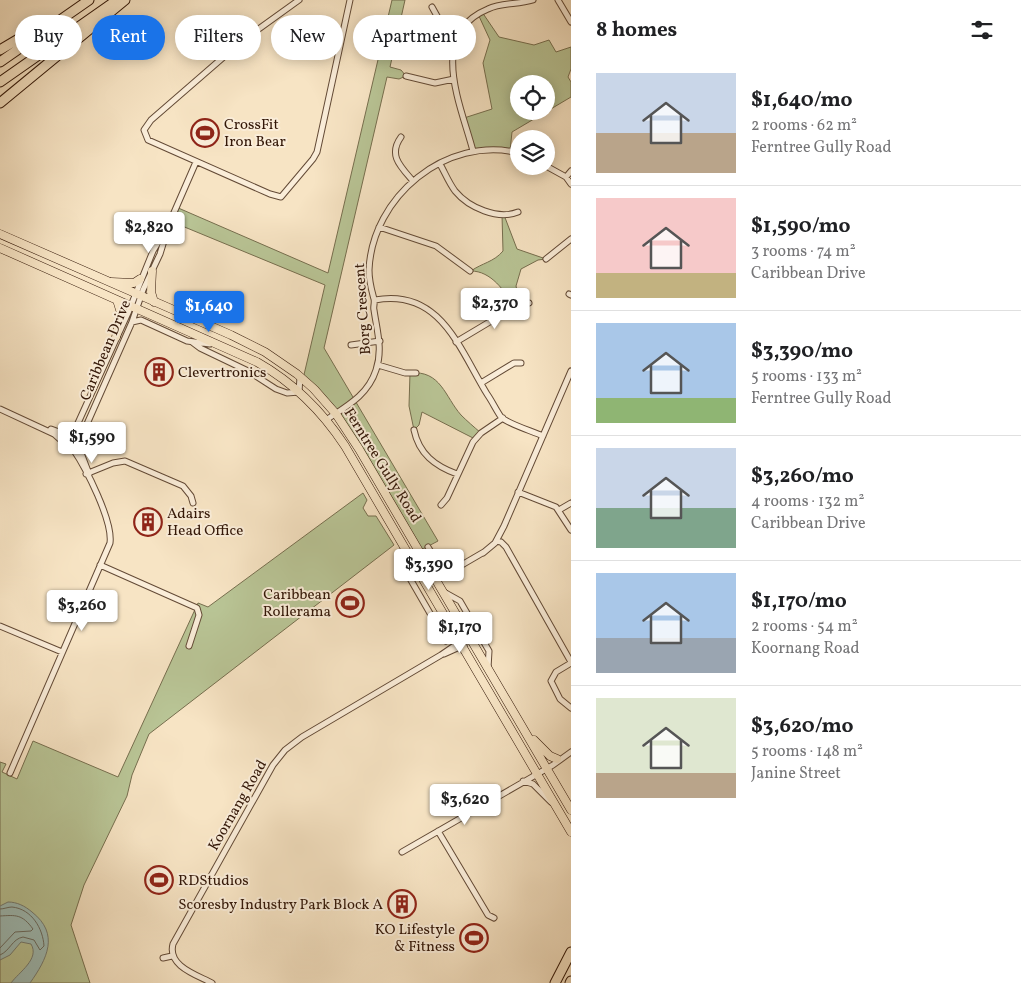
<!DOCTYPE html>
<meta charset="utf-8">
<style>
body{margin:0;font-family:Vollkorn,serif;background:#f6f6f6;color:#202124;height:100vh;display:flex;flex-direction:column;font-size:19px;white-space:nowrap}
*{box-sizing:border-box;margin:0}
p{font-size:16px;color:#757577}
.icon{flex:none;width:28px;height:28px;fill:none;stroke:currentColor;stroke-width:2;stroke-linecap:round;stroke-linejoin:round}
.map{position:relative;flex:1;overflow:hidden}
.drawer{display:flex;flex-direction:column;background:#fff;width:450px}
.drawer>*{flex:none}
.top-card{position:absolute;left:15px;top:15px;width:475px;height:45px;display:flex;gap:10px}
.tools{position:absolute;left:510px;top:75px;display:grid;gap:10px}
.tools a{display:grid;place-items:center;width:45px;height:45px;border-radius:50%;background:#fff;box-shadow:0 2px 12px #0003;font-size:25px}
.price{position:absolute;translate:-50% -42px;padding:0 11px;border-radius:5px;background:#fff;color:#222;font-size:16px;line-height:32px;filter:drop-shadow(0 1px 2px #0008)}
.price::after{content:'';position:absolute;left:50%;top:30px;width:15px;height:11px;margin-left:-8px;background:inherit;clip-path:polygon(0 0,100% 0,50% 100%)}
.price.active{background:#1a73e8;color:#fff}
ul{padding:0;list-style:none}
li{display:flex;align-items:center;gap:15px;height:125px;padding:0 25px}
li+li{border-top:1px solid #e0e0e0}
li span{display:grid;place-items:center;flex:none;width:140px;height:100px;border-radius:0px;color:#555}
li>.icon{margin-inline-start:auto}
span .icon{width:60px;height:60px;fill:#fffc;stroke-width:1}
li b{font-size:21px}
h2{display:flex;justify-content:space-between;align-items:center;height:60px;padding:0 25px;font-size:21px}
.chip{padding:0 18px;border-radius:22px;background:#fff;box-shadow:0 2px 12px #0003;font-size:18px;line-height:45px}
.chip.active{background:#1a73e8;color:#fff}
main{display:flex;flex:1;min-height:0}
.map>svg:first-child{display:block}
.green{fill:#b9c596;stroke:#766e4e;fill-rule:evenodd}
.water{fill:#9ebeb9;stroke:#737b72}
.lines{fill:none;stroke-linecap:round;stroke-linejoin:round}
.shore{stroke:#686a60;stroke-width:1}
.street-casing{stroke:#634a36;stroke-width:7}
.primary-casing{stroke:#321607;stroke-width:9}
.highway-casing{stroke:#321607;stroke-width:11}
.street{stroke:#faedd9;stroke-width:5}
.primary{stroke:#f7e4c4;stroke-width:8}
.highway{stroke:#f7e4c4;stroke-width:9}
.labels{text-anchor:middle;stroke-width:4;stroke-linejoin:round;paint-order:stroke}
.poi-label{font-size:15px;fill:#321607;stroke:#faedd9;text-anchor:start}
.street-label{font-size:15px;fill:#321607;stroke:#faedd9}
</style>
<main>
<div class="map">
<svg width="571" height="983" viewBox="0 0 571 983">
<rect width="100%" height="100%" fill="#f7e4c4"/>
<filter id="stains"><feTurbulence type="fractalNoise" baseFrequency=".004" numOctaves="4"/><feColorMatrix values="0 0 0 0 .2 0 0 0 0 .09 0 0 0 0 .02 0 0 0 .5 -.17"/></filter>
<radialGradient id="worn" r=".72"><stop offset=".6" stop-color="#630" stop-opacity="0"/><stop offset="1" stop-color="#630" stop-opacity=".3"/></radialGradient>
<path class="green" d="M392 0H405L390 67 401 70 406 76 399 79 387 77 324 348 438 541 419 551 359 449 303 379 325 285 170 221 176 207 328 273Z
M482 12 499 37 534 45 549 40 556 52 571 47V69L568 77 571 82V97L512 132 510 151H475L464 118 492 109 483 63 490 40 478 14ZM519 84H546V111H519Z
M502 215H504L517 249 546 259 538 260 521 269 516 286 520 305 514 307C505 291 491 271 471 271 482 263 494 262 503 251Z
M410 373C441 370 445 397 461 415 467 421 474 427 481 433L475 439 422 412 419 425 414 430 409 406Z
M363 493 367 500 363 508 368 516H376L394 545 149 734 132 775 127 796 84 885 71 925 90 983H0V762L6 764 2 772 17 779 33 741 118 777 198 603 208 607Z"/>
<path class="water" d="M8 902C17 902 25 906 32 912 60 934 47 959 30 983H11C19 972 40 959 31 944L21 942 10 955 0 960V906Z"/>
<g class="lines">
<path class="shore" d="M0 909C4 909 8 907 12 907 32 909 43 929 44 946L40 950 34 940 23 937C12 939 10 951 0 955
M0 916C16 915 22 914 33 929L31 931 15 932 0 948"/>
<defs>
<path id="street" d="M299 0 242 41 151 120 144 130 148 140 270 194 281 197 313 159 317 152 350 0
M558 0 571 22
M432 7 442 25 458 35
M406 76 435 83 454 79
M401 137C388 155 400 166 413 181
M473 151C461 105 427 34 488 9 502 2 518 5 533 0
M440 164C445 173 449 183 455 191 469 208 498 220 518 212
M546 166 566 177 571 184
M566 177 571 171
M379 227 436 246 470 271
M546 259 571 239
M569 294 571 295
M375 300C440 288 459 348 487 394 492 401 496 410 501 417 508 424 532 431 543 436
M132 322 141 320 187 341 210 344
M192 342 200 348 248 371 276 389 287 393 299 392 300 377
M456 342 518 305 529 303
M351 345 380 341
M378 365 405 373H416
M481 383 514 363H521
M0 409 54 434 64 443
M326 420C347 406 368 395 376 370 383 349 377 331 374 310 373 307 375 303 374 299 371 288 369 282 369 270 372 197 446 135 519 153
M51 429 67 435
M414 430C419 454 435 466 457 474
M73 434 128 313 153 251 169 224 196 162
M63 442a8 8 0 1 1 16 0a8 8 0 1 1-16 0Z
M79 442 132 322 143 290 160 254 167 231
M78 445 89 474
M86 474 113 463 125 461 183 486 191 496 193 503
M518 492 556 507 571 530
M441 505 447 498 473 442 481 433 503 418
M559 510 571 503
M496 541 501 542 506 547 571 662
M404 547 400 558 401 563 446 641
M428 547 445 575
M483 553 495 543 504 526 571 371
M100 565 197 608 199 615 189 646
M436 580 484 552
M442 591 460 601 489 651 488 668
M0 626 62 652
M444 654 464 645
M571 663 556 672 551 681 560 699 571 708
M10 773 110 543C113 521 86 468 73 449
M523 781 533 784 551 802
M438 831 488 915 494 918
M402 852 553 765 571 752
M163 958 172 956
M212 983C197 975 167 966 173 944L273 765 285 750 302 737 441 655 460 642 470 638"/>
<path id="primary" d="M0 234 231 335 265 352 297 374 314 389 336 414 359 449 571 810
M0 248 257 362C294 383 322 411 345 446L571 832
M152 271 151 292 154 302
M111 282 134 283 140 279
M116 337 121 313 117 300
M534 740 550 756 557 759"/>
<path id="highway" d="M0 50 47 22
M0 62 89 0
M0 82 117 0
M0 103 125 0
M555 983 571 952
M570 983 571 981"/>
</defs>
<use href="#street" class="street-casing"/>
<use href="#primary" class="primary-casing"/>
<use href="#highway" class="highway-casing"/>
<use href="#street" class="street"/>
<use href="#primary" class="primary"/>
<use href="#highway" class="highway"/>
</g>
<defs>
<symbol id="stadium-ring" viewBox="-11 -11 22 22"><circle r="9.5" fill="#faedd9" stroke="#8f2418" stroke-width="1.5"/><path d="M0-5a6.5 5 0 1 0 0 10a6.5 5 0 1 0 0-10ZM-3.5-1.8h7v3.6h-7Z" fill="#8f2418"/></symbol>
<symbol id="building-ring" viewBox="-11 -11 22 22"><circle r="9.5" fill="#faedd9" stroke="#8f2418" stroke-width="1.5"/><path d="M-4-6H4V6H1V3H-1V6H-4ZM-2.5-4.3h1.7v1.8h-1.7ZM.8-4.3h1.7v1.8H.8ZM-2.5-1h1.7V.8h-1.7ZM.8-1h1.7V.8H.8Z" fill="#8f2418"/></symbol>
</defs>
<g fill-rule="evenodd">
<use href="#stadium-ring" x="189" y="117" width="32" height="32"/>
<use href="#building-ring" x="143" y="356" width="32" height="32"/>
<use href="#building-ring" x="132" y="506" width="32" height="32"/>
<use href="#stadium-ring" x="334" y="587" width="32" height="32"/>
<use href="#stadium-ring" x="143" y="864" width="32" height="32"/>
<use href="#building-ring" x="386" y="888" width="32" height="32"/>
<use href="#stadium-ring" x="458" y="922" width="32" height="32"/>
</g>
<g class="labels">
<g class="poi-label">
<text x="224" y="129">CrossFit<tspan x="224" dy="17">Iron Bear</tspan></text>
<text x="178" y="377">Clevertronics</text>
<text x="167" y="518">Adairs<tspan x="167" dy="17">Head Office</tspan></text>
<text x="331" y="599" text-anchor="end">Caribbean<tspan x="331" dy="17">Rollerama</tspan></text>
<text x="178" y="885">RDStudios</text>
<text x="383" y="909" text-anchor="end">Scoresby Industry Park Block A</text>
<text x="455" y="934" text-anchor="end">KO Lifestyle<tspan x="455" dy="17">&amp; Fitness</tspan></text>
</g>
<g class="street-label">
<text transform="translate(362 309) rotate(-94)" y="5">Borg Crescent</text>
<text transform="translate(105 350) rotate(-67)" y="5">Caribbean Drive</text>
<text transform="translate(383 465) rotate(58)" y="5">Ferntree Gully Road</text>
<text transform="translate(237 805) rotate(-60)" y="5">Koornang Road</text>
</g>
</g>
<rect width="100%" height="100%" filter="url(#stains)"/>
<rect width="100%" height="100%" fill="url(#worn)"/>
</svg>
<div class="tools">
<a><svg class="icon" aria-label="locate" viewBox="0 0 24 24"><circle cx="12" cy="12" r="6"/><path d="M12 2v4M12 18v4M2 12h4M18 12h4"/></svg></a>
<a><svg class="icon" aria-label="layers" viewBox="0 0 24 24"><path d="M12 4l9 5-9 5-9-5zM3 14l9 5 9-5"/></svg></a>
</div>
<b class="price" style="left:149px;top:254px">$2,820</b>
<b class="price" style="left:495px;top:330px">$2,370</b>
<b class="price active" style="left:209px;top:333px">$1,640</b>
<b class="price" style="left:92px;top:464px">$1,590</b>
<b class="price" style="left:429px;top:591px">$3,390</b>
<b class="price" style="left:82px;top:632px">$3,260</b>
<b class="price" style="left:460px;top:654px">$1,170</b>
<b class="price" style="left:465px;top:826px">$3,620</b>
<div class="top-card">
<a class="chip">Buy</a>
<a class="chip active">Rent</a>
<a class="chip">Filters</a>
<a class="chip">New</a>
<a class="chip">Apartment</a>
</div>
</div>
<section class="drawer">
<h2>8 homes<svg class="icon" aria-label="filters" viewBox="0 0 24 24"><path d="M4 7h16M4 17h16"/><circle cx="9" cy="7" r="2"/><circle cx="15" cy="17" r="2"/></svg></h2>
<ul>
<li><span style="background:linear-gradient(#c9d6e8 60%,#b9a48a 0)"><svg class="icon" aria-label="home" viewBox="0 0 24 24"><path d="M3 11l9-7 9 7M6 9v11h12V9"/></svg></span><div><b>$1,640/mo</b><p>2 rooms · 62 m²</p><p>Ferntree Gully Road</p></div></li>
<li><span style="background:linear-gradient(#f6c9c9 75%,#c2b280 0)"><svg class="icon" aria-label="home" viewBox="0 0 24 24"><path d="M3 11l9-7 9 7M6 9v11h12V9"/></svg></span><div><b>$1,590/mo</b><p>3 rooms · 74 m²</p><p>Caribbean Drive</p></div></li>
<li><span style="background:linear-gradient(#a9c7e8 75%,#8fb573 0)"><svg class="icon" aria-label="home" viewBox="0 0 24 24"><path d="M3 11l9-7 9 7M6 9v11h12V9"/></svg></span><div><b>$3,390/mo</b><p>5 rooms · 133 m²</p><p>Ferntree Gully Road</p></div></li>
<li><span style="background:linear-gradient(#c9d6e8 60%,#7fa58c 0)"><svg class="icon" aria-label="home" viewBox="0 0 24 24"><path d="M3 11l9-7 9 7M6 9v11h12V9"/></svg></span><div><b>$3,260/mo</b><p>4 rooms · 132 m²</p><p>Caribbean Drive</p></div></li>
<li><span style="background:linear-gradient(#a9c7e8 65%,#9aa5b1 0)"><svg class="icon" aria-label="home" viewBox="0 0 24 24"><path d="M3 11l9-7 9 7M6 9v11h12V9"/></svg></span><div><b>$1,170/mo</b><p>2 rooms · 54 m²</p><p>Koornang Road</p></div></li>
<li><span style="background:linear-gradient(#dfe7d0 75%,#b9a48a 0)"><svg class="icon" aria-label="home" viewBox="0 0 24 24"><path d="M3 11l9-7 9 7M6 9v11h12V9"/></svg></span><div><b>$3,620/mo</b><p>5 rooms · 148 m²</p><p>Janine Street</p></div></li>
</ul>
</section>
</main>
